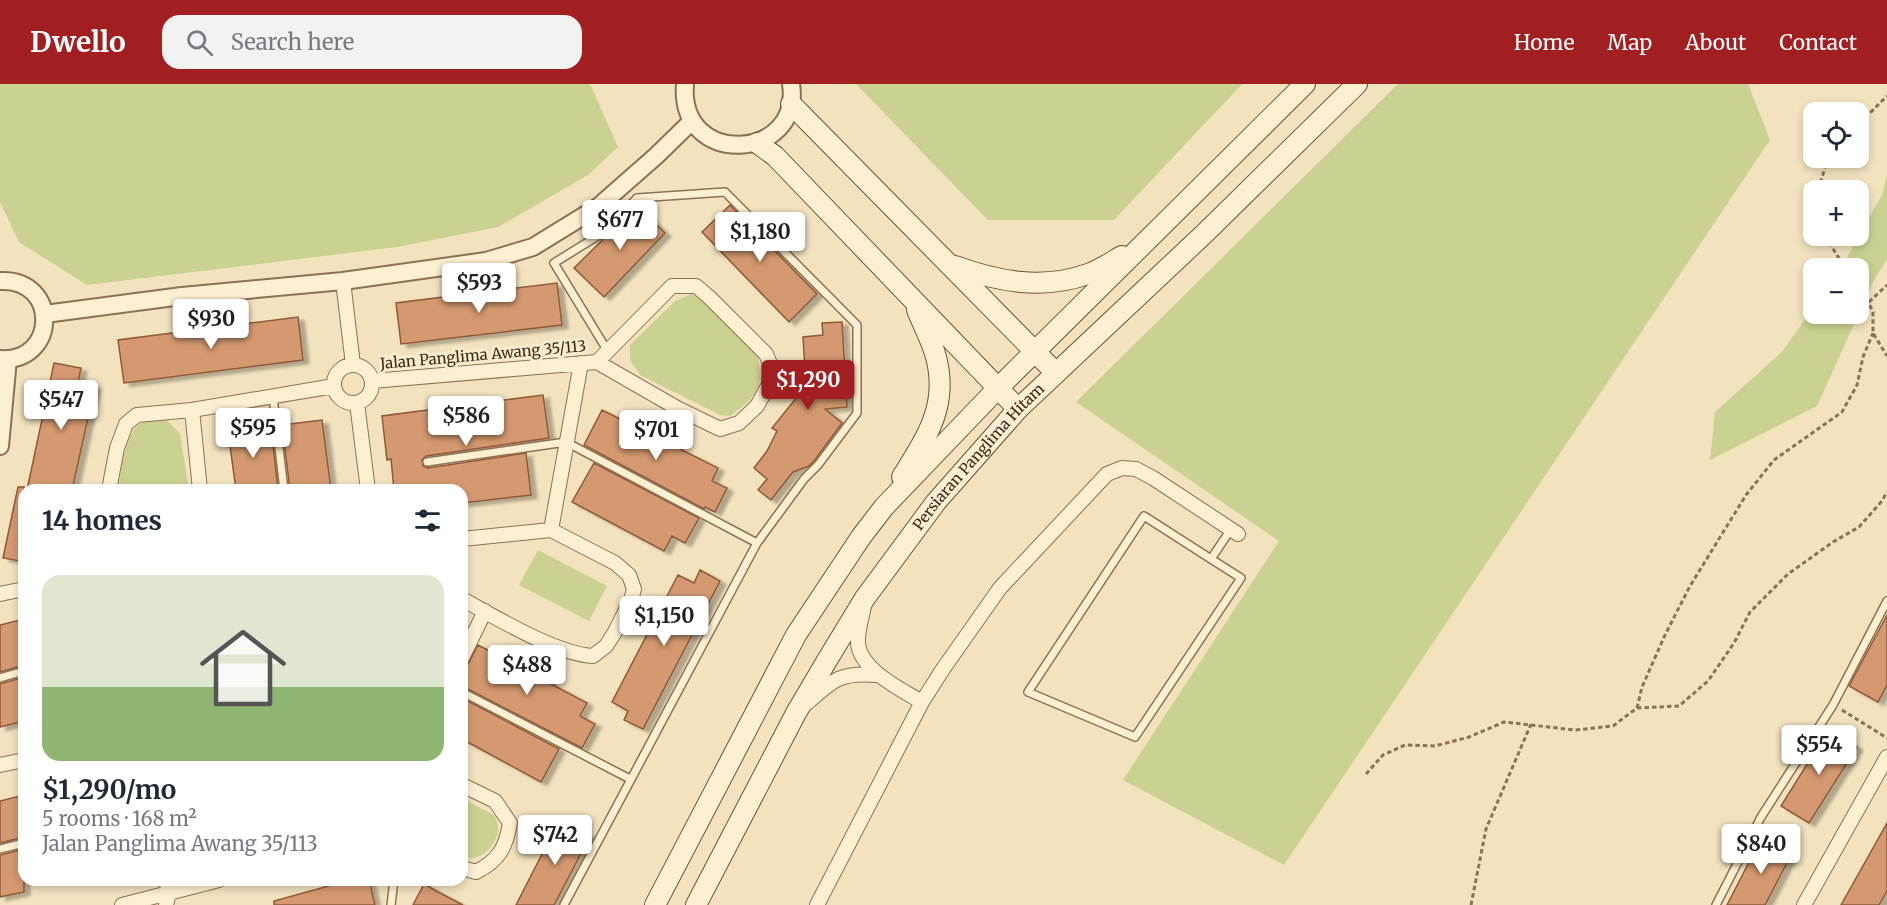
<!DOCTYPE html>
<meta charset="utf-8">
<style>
body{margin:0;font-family:Merriweather,serif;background:#f2f2f3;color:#1f2937;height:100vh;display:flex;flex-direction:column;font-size:22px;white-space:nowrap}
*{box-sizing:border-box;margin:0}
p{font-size:20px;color:#747a83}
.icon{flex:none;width:33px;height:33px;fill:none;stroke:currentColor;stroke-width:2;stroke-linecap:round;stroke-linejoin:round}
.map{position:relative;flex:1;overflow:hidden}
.sheet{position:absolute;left:18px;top:400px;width:450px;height:402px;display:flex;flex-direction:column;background:#fff;border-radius:18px;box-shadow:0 3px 9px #0003}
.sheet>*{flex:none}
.tools{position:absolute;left:1803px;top:18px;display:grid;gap:12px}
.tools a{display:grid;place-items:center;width:66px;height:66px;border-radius:12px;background:#fff;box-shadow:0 3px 9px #0003;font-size:30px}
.price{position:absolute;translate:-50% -51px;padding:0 14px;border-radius:6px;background:#fff;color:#222;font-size:20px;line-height:39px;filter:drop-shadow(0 2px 3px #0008)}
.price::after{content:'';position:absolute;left:50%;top:36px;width:18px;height:14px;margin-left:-9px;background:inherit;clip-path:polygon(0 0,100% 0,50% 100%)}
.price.active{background:#a11f20;color:#fff}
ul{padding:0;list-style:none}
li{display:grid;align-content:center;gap:12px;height:318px;padding:0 24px}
li span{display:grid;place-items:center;height:186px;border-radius:18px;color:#555}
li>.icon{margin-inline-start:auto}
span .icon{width:108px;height:108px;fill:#fffc;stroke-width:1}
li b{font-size:26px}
h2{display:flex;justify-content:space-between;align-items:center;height:72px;padding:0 24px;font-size:26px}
header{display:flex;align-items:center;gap:36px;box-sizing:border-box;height:84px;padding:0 30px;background:#a11f20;color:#fff}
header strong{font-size:28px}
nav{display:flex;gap:33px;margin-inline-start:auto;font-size:21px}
.search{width:420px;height:54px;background:#f2f2f3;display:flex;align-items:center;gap:15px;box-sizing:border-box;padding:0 21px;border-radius:18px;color:#747a83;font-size:22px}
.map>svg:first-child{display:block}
.green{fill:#cad191}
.building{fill:#d49970;stroke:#8e5a38;stroke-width:1.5;filter:url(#shadow)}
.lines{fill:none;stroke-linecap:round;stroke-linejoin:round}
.service-casing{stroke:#8c7255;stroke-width:10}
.minor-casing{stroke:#8c7255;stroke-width:16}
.tertiary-casing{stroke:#8c7255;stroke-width:20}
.secondary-casing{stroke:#6e5338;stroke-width:22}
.path{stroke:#8c7255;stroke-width:3;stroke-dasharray:4.5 3;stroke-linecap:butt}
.service{stroke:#fcefd2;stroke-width:7}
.minor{stroke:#fcefd2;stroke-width:14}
.tertiary{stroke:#fcefd2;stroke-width:16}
.secondary{stroke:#fcefd2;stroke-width:20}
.labels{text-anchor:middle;stroke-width:6;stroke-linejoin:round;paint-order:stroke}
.street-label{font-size:15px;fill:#3a2a1b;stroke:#f9ecce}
</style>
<header>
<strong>Dwello</strong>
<div class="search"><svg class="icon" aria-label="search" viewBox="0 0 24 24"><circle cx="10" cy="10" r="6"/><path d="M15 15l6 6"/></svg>Search here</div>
<nav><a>Home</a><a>Map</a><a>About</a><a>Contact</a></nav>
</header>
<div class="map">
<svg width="1887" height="821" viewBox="0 0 1887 821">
<defs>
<filter id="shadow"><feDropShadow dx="6" dy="3.5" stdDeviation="1.5" flood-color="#0004"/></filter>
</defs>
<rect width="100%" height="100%" fill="#f2e2be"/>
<path class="green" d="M0 0H590L618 63 588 91 498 143 397 163 87 201 19 158 0 118Z
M856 0H1242L1114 136H988Z
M1398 0H1748L1770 56 1284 781 1123 696 1279 457 1076 318Z
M1887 91V175L1874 196 1817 322 1710 376 1715 328 1782 268 1813 224 1814 230H1858V184H1841L1882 111Z
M691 210 701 215 758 271 760 294 757 306 748 318 730 332 720 331 640 291 630 276V261L675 217Z
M158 335 167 336 180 350 189 406H118C121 389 124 351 140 340 144 337 152 336 158 335Z
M538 466 607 502 589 537 519 501Z
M462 714 495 732C496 736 499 742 498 747 495 764 479 779 462 773Z"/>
<path class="building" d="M730 121 817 210 789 238 702 148Z
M637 122 665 149 604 213 574 184Z
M557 199 562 241 401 260 396 219Z
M298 233 303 276 124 299 118 256Z
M842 238 847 323 825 325 842 339 814 377 809 382 793 388 771 416 758 406 767 395 754 384 767 367 777 347 772 344 806 302 803 253 823 251 822 239Z
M54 279 81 284 78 298 95 301 90 325 72 406H27Z
M543 311 549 354 426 372 422 376 423 382 428 384 526 369 531 411 462 419V406H394L391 375 387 376 382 332Z
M602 326 718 384 712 397 727 404 715 428 705 423 704 425 584 361Z
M322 336 331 406H290L282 341Z
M264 341V344L271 343 278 406H236L228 347Z
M594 379 699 434 685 459 672 452 664 467 572 418Z
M18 403H24V467H22L20 477 3 474Z
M700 486 720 497 643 645 624 636 628 627 612 618 678 491 694 499Z
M1887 531V601L1878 618 1849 602Z
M24 535V581L0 588V541Z
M478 561 587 619 580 632 595 640 582 664 462 602V592Z
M24 593V637L0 643V600Z
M462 614 559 665 541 698 462 655Z
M1829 645 1857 663 1809 739 1781 722Z
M24 711V753L0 759V717Z
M560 735 590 751 574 783 554 821H516Z
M1887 739V807L1879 821H1841Z
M1762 753 1792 769 1765 821H1727Z
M24 765V808L0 813V771Z
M350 796H369L375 821H274V817Z
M424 800 440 809 463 821H413Z"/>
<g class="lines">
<defs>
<path id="service" d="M273 313 284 406
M427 378 566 358 757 459
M1211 475 1144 432 1028 608 1135 653 1241 494 1211 475 1231 445
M0 594 24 587
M462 608 630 695
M0 765 24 759
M391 821 394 796
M564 821 757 459 804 395 818 381 857 329V241L725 108 637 114 604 148 554 179 607 266
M1716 821 1761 733 1833 621 1887 517"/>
<path id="minor" d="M343 197 353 281
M672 202H696L709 213 766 270 771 282 769 300 757 322 739 339 720 345 677 324 597 278Z
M334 300a19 19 0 1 1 38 0a19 19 0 1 1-38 0Z
M372 297 597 278
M357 319 368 406
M192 326 200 406
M109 406 117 364 126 340 137 331 192 326 334 302
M551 446 581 279
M462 455 551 446 615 479 629 491 634 505 631 516 615 548 606 562 593 572C556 570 497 534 462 515
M0 510 24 505
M864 522C862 533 857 548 858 559 860 586 902 606 922 618
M462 574 485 527
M807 619C833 596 840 588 876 591
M0 681 24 676
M462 701 495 717 510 739C506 764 498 777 476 788L462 784
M166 796 169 809 166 821
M122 821 219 796
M817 821 922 618 943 585 1000 504 1107 390 1122 384 1136 385 1153 394 1238 450
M1804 821 1887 673"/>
<path id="tertiary" d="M685 0C678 85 803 77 791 0
M0 197C60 194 58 279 0 275
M45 230 182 212 343 197 486 177 533 163 598 123 656 72 692 37
M0 362 8 275"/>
<g id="secondary">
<path d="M791 20 1056 289"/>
<path d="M757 59 775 72 1018 325"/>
<path d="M955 182C999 198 1043 206 1088 190 1100 186 1111 178 1122 172"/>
<path d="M902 393C926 354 949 322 936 273 932 257 923 241 917 226"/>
<path d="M655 821 796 551 861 453 884 423 998 304 1305 0"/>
<path id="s1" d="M696 821 796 629 829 573 865 514 936 418 1018 325 1204 150 1357 0"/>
</g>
</defs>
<use href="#service" class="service-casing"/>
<use href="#minor" class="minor-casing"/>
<use href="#tertiary" class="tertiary-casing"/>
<use href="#secondary" class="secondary-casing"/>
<path class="path" d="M1858 37 1869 30 1887 12
M1818 106 1828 74
M1825 152 1845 184
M1858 202 1865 211 1873 228V249L1887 272
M1869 218 1887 201
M1637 624 1679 622 1708 597 1734 559 1750 528 1788 490 1833 458 1859 443 1882 417 1887 408
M1842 626 1887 654
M1366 690 1383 671 1405 661 1435 662 1469 653 1504 638 1575 646 1613 642 1637 624 1642 603 1665 551 1690 502 1746 411 1774 376 1842 328 1857 301 1863 273 1873 249
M1471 821 1486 745 1531 640"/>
<use href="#service" class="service"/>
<use href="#minor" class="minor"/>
<use href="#tertiary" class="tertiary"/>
<use href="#secondary" class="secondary"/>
</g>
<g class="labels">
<g class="street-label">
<text transform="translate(483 271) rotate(-5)" y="5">Jalan Panglima Awang 35/113</text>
<text dy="5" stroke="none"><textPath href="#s1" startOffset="532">Persiaran Panglima Hitam</textPath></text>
</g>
</g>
</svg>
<div class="tools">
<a><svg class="icon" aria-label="locate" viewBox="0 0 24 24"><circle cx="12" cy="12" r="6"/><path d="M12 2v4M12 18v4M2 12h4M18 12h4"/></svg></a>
<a>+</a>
<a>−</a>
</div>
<b class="price" style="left:620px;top:167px">$677</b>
<b class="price" style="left:760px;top:179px">$1,180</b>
<b class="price" style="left:479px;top:230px">$593</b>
<b class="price" style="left:211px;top:266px">$930</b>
<b class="price active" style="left:808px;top:327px">$1,290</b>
<b class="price" style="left:61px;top:347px">$547</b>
<b class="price" style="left:466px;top:363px">$586</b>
<b class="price" style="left:253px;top:375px">$595</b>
<b class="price" style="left:656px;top:377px">$701</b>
<b class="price" style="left:664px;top:563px">$1,150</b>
<b class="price" style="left:527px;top:612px">$488</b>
<b class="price" style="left:1819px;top:692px">$554</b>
<b class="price" style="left:555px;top:782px">$742</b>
<b class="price" style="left:1761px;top:791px">$840</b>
<section class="sheet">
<h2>14 homes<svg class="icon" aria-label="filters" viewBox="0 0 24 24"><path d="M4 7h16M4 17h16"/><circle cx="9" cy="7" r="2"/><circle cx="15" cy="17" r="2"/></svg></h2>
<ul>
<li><span style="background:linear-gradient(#dfe7d0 60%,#8fb573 0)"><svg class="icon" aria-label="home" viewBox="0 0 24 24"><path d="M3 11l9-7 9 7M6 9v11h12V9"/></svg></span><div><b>$1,290/mo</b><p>5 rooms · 168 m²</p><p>Jalan Panglima Awang 35/113</p></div></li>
</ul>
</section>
</div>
